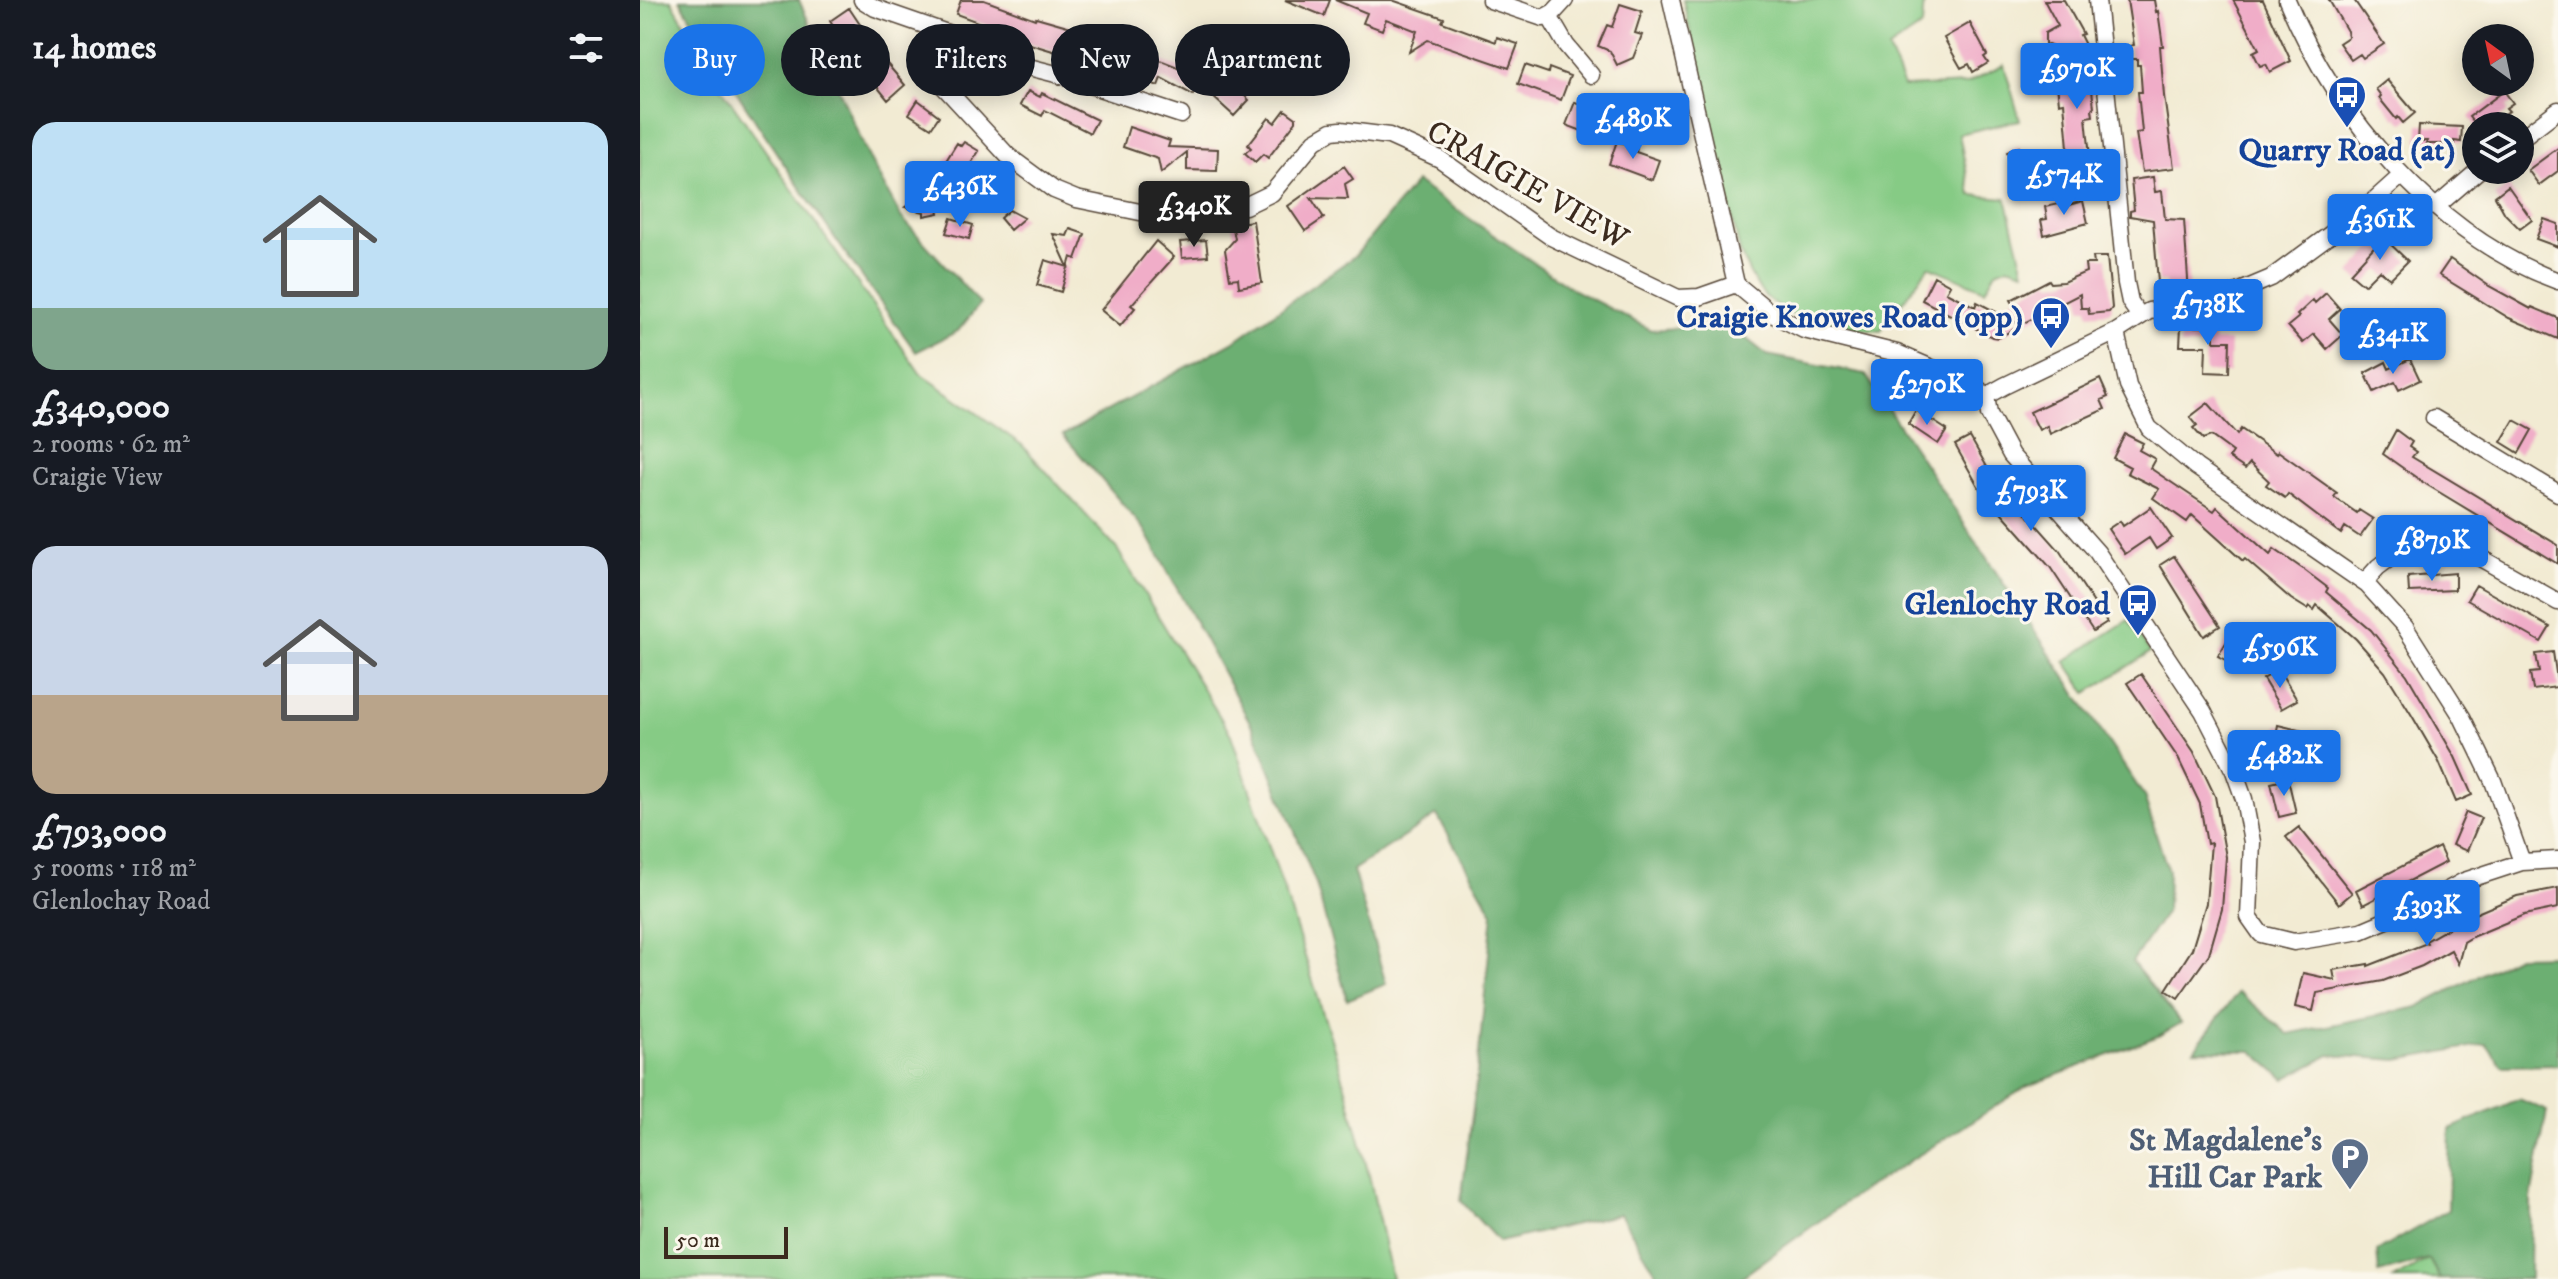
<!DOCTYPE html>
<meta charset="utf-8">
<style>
body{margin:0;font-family:"IM FELL DW Pica",serif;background:#20242c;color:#f1f3f6;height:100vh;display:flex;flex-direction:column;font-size:30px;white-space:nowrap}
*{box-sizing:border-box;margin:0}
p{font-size:26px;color:#9ea1a6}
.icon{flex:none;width:44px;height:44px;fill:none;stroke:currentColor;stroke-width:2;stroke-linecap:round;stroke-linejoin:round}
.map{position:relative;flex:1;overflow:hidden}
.drawer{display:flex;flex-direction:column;background:#171b24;width:640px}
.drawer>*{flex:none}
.top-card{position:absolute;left:24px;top:24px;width:760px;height:72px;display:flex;gap:16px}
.needle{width:52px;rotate:327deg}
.fabs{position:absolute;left:1822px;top:24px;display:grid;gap:16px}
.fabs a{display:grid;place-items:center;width:72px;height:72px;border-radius:50%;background:#171b24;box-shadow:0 4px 20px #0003;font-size:40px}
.scale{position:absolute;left:24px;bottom:20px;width:124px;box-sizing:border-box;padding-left:8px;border:4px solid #3b2a1e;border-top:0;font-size:22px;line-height:28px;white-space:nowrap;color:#3b2a1e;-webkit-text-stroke:6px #fbf7ec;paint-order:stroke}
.price{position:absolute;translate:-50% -68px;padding:0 18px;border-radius:8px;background:#1a73e8;color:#fff;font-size:26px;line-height:52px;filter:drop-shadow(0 2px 4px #0008)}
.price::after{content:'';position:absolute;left:50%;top:48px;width:24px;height:18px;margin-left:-12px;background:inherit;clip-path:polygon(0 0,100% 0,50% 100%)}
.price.current{background:#222;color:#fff}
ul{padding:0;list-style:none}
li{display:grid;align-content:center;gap:16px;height:424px;padding:0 32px}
li span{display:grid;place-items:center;height:248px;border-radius:24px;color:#555}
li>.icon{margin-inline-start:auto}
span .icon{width:144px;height:144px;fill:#fffc;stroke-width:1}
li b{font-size:34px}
h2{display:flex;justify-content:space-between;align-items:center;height:96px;padding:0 32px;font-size:34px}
.tag{padding:0 28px;border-radius:36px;background:#171b24;box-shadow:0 4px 20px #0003;font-size:28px;line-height:72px}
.tag.current{background:#1a73e8;color:#fff}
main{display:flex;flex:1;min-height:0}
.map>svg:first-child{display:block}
.green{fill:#86cb85;stroke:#607a52;stroke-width:2}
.forest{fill:#6caf72;stroke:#546c48;stroke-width:2}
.building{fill:#f0adc8}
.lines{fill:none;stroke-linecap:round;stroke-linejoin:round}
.minor-casing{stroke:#564739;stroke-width:19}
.minor{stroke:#fff;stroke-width:16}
.labels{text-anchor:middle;stroke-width:6;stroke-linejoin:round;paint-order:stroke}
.transit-label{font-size:32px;font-weight:bold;fill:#164399;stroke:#fbf7ec;text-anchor:end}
.street-label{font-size:32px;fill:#3b2a1e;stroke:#fbf7ec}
.service-label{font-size:32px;font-weight:bold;fill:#4e5e75;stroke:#fbf7ec;text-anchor:end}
</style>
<main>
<section class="drawer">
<h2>14 homes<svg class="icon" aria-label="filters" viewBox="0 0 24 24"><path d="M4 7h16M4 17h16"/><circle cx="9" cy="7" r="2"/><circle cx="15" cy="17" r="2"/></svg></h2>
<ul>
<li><span style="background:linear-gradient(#bfe0f5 75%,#7fa58c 0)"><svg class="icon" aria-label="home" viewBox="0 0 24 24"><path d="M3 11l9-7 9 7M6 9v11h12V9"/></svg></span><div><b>£340,000</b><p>2 rooms · 62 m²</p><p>Craigie View</p></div></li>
<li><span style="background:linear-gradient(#c9d6e8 60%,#b9a48a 0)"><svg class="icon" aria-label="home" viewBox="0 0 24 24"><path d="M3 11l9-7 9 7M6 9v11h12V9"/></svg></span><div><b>£793,000</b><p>5 rooms · 118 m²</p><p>Glenlochay Road</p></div></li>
</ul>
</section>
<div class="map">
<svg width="1918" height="1279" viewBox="0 0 1918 1279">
<rect width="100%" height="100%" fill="#fbf7ec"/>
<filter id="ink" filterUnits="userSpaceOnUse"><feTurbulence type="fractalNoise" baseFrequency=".0125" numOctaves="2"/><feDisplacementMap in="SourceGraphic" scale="16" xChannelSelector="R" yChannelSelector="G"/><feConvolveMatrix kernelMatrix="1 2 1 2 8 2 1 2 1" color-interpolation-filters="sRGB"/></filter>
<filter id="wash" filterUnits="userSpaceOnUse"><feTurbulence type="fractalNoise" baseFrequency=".006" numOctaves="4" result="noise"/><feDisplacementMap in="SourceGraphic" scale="32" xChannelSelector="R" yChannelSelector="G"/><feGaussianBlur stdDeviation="1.8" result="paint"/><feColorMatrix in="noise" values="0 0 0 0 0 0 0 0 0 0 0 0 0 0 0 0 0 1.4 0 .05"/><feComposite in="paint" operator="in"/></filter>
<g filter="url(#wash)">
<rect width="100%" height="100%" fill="#f2ebd3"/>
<path class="green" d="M0 0H31L81 87 280 373 382 445 477 549 591 735 646 896 702 1074 729 1175 752 1279H0Z
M1043 0H1284L1282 26 1248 49 1264 87 1326 84 1364 65 1380 120 1319 134 1331 195 1366 198 1384 271 1368 266 1356 271 1345 290 1289 266 1241 331C1201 329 1154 324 1125 296 1113 284 1107 267 1100 252Z
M1488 620 1510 652 1447 693 1425 661Z
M1789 1259 1800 1279H1753Z"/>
<path class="forest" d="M40 0H159L230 160 261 217 340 304 318 331 276 352C193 237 112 122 40 0Z
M776 182 934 290 1011 330 1088 324 1127 355 1225 374 1504 796 1528 871 1527 910 1492 962 1541 1023 1518 1036 1386 1087 1210 1199 1099 1279H1020L980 1214 859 1242 821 1201 835 1092 853 913 797 815 713 870 746 984 707 1000 676 884 613 728 505 530 423 435 596 340 716 255Z
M1918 955V1065L1862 1066 1846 1044 1758 1060 1690 1055 1645 1079 1612 1051 1554 1050 1598 992 1648 1034 1778 1007 1877 956Z
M1879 1099 1907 1111 1891 1198 1890 1279H1800L1789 1259 1739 1273 1737 1251 1808 1210 1810 1129Z"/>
<g id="blocks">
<path class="building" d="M321 0H344L395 19 396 17 452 33 545 70 541 66 542 63 583 85 586 82 591 86 593 84 609 100 594 116 559 84 553 95 521 78 518 86 490 74 493 66 463 53 459 65 380 41 379 44 363 38 365 32 316 14Z
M645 0H690L684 16Z
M695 0H752L804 18 802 22 856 42 857 37 878 44 869 68 788 40 769 52 777 31 746 19 742 30 723 23 727 13Z
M1404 0H1424L1443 34 1440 35 1446 47 1420 61 1411 46 1405 44V33L1418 26Z
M1487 0H1514L1516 12 1518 11 1523 46H1520L1524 96 1534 168 1502 172 1496 133 1502 132 1498 92H1502L1500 65H1497V59H1491L1489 46 1494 45Z
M1593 0H1623L1651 61 1630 72 1626 64 1620 66 1613 52 1619 49Z
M1689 0H1714L1744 44 1723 58 1720 54 1711 60 1699 43 1708 37 1707 31Z
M980 4 1002 11 995 33 1002 35 993 58 977 65 970 51 958 46 967 25 972 27Z
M209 8 225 32 226 31 235 42 231 45 265 85 248 100 206 48 190 21Z
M1330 23 1347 55 1344 57 1348 63 1333 72 1329 64 1321 68 1304 38Z
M885 65 908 73 909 68 930 76 921 100 878 84Z
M1450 71 1454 108 1452 109 1453 116 1446 117 1450 157 1429 159 1424 102 1419 103 1416 76Z
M1747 80 1775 113 1763 123 1758 117 1756 119 1739 98 1741 96 1736 89Z
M388 91 400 97 402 93 457 120 450 133 405 110 402 116 380 105Z
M1864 91 1873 103 1866 108 1869 111 1848 126H1836L1829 117Z
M278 100 299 116 291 128 269 114Z
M935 102 955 109 953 113 970 119 963 139 926 125Z
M645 110 656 118V121L628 158 623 154 615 162 605 153 611 148 608 145 629 118 635 123Z
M1779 125 1822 127 1821 142 1814 141V144H1786L1787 141H1778Z
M489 127 530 141 528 147 578 149 577 171 547 170V152L521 173 518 159 483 147Z
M977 141 997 148 996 152 1019 160 1012 180 969 164Z
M324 142 339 151 323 176 304 164 317 143 321 146Z
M1379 147 1383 160 1391 157 1393 164 1397 163 1401 176 1389 180 1391 185 1379 188 1367 152Z
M1918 148V171L1899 185 1888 170Z
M704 166 713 179 705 184 708 199 671 198 684 218 665 231 648 206Z
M1513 177 1515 192 1522 191 1525 219 1544 220 1549 294 1527 296 1525 282H1518L1513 220 1490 216V211L1494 210 1491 180Z
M294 186 299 213 284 216V212L265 207 280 196 279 189Z
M1868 186 1892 220 1880 229 1865 214 1855 196Z
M1443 201 1448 223 1404 235 1401 220 1407 219 1405 207 1428 202 1429 205Z
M369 210 384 218 370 230 360 218Z
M311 218 333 225 329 239 306 233Z
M1904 219 1918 224V247L1896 239Z
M613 221 622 283 599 287 598 278 590 279 585 250 595 239 592 224Z
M430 229 445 234 436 259 431 257 421 292 397 285 405 260 428 267 413 234 427 236Z
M1743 237 1768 261 1750 279 1739 270 1724 285 1710 273Z
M566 240 568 256 542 258 540 242Z
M516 241 534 257 491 305 495 308 480 326 461 310Z
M1453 257H1467L1472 308 1469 312 1449 314 1448 308H1441L1440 294 1384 323 1371 300 1409 280 1411 283 1423 282 1446 272 1445 264H1454Z
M1810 259 1849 286 1891 309 1892 307 1918 318V339L1869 318 1799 275Z
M1294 276 1310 285 1306 292 1335 307 1337 302 1381 325 1358 338 1352 337 1282 300Z
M1686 293 1700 309 1689 319 1703 335 1687 349 1674 334 1663 343 1648 326 1659 317 1657 315 1673 300 1675 303Z
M1541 326 1574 327V341H1590L1589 373 1565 372 1566 346H1540Z
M1770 359 1780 380 1759 390 1755 382 1734 392 1725 373 1746 362 1749 369Z
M1460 379 1468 397 1461 400 1465 409 1410 434 1407 426 1399 430 1390 412Z
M1568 403 1597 435 1601 429 1637 454 1638 451 1697 493 1694 497 1717 513 1719 510 1733 519 1720 537 1705 527 1701 534 1648 494 1645 498 1626 485 1629 481 1610 463 1605 469 1589 458 1593 452 1571 436 1563 439 1553 428 1557 425 1550 417Z
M1276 410 1307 430 1298 444 1268 424Z
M1874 420 1892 430 1879 453 1861 442Z
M1756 430 1772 442 1769 447 1776 452 1772 457 1918 545V564L1784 483 1743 454Z
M1485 434 1503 443 1499 450 1515 459 1510 468 1574 511 1577 507 1630 555 1634 549 1663 569 1688 588 1686 592 1731 630 1767 675 1815 757 1832 795 1816 802 1799 762 1771 714 1745 672 1716 639 1677 605 1674 610 1669 606 1667 609 1651 599 1605 559 1603 561 1552 515 1547 522 1513 498 1519 489 1487 473 1490 467 1473 458Z
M1330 437 1351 474 1419 550 1467 623 1453 632 1410 567 1338 486 1315 445Z
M1511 507 1532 538 1516 549 1509 538 1485 554 1468 529 1480 521 1483 526Z
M1534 556 1580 626 1564 636 1520 565Z
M1815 573V590L1769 592 1768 577Z
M1836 585 1910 627 1901 642 1827 600Z
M1588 639 1618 655 1609 672 1578 656Z
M1913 652 1918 687 1893 690 1890 673 1899 672 1896 654Z
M1639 670 1657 700 1641 709 1623 679Z
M1501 674 1554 752 1575 796 1586 857 1582 909 1569 954 1538 998 1526 990 1552 949 1566 903 1571 843 1567 844 1560 804 1538 758 1487 683Z
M1638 725 1667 732 1664 748 1653 746 1649 763 1631 759Z
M1648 779 1656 813 1639 817 1631 783Z
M1826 812 1841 818 1827 851 1812 845Z
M1659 827 1712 893 1699 904 1646 837Z
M1799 847 1806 862 1723 905 1716 890Z
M1918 888V908L1884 915 1834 936 1824 942 1818 964 1811 950 1782 966 1743 981 1677 993 1673 1011 1655 1007 1663 973 1695 980 1693 970 1728 964V966L1787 943 1786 941 1830 916 1877 896Z"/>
</g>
</g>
<g filter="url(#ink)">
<use href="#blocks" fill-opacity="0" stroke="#564739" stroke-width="2"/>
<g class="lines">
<defs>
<path id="minor" d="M222 0 235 8 313 35 361 60 416 74 541 115
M850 0 903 18 914 12 925 0
M1031 0 1096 284 1132 314 1164 330 1257 353 1336 387 1346 396
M1457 0 1486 283 1490 302 1500 316
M1647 0C1696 117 1796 236 1918 281
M909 16 926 45 951 75
M295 30 289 59 294 76 368 156 414 190 436 199 500 212 605 206 632 193 675 141 692 131 701 130 749 136 800 159 911 237 1038 298 1059 297 1096 284
M1880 139 1918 110
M1797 206 1839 170
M1476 332 1488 386 1509 428 1556 467 1727 585 1765 627 1822 717 1853 781 1882 862
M1346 396 1349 414 1371 455 1457 552 1563 711 1594 771 1604 799 1612 842 1609 917 1621 934 1654 942 1721 931 1773 909 1824 881 1882 862 1918 860
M1346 396 1364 386 1476 332 1509 311 1574 302 1631 278 1722 211 1762 175
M1794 418 1918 493
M1727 585 1729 577 1738 567 1758 552 1785 543H1814L1918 602"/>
</defs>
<use href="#minor" class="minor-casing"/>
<use href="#minor" class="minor"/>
</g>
</g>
<defs>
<symbol id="bus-pin" viewBox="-11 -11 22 30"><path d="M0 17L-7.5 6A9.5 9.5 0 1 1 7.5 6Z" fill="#1a4fb4" stroke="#fbf7ec"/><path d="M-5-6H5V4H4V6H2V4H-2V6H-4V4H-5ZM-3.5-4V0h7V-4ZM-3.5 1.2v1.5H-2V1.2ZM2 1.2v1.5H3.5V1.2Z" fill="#fff"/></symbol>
<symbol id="parking-pin" viewBox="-11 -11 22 30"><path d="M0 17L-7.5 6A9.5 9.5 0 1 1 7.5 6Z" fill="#5c6f8a" stroke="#fbf7ec"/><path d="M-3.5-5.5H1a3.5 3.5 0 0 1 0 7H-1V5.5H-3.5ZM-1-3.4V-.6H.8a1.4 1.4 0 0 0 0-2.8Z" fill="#fff"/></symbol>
</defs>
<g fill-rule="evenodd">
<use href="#bus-pin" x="1685" y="73" width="44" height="60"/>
<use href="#bus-pin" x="1389" y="294" width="44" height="60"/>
<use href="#bus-pin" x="1476" y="581" width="44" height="60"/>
<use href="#parking-pin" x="1688" y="1135" width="44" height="60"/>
</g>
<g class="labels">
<g class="transit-label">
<text x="1707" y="160" text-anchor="middle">Quarry Road (at)</text>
<text x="1383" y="327">Craigie Knowes Road (opp)</text>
<text x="1470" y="614">Glenlochy Road</text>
</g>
<g class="street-label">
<text transform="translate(888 184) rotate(30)" y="11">CRAIGIE VIEW</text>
</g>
<g class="service-label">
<text x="1682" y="1150">St Magdalene's<tspan x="1682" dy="37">Hill Car Park</tspan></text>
</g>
</g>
</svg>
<div class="fabs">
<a><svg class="needle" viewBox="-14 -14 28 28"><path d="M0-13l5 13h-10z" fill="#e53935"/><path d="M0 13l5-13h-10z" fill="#9ea1a6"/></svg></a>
<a><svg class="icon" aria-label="layers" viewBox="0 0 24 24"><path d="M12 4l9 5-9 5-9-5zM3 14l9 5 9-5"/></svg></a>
</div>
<div class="scale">50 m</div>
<b class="price" style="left:1437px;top:111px">£970K</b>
<b class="price" style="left:993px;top:161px">£489K</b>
<b class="price" style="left:1424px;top:217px">£574K</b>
<b class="price" style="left:320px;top:229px">£436K</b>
<b class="price current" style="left:554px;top:249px">£340K</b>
<b class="price" style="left:1740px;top:262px">£361K</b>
<b class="price" style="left:1568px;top:347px">£738K</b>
<b class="price" style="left:1753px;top:376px">£341K</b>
<b class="price" style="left:1287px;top:427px">£270K</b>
<b class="price" style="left:1391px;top:533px">£793K</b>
<b class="price" style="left:1792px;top:583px">£879K</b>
<b class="price" style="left:1640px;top:690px">£596K</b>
<b class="price" style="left:1644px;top:798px">£482K</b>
<b class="price" style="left:1787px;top:948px">£393K</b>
<div class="top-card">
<a class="tag current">Buy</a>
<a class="tag">Rent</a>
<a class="tag">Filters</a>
<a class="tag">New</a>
<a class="tag">Apartment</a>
</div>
</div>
</main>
